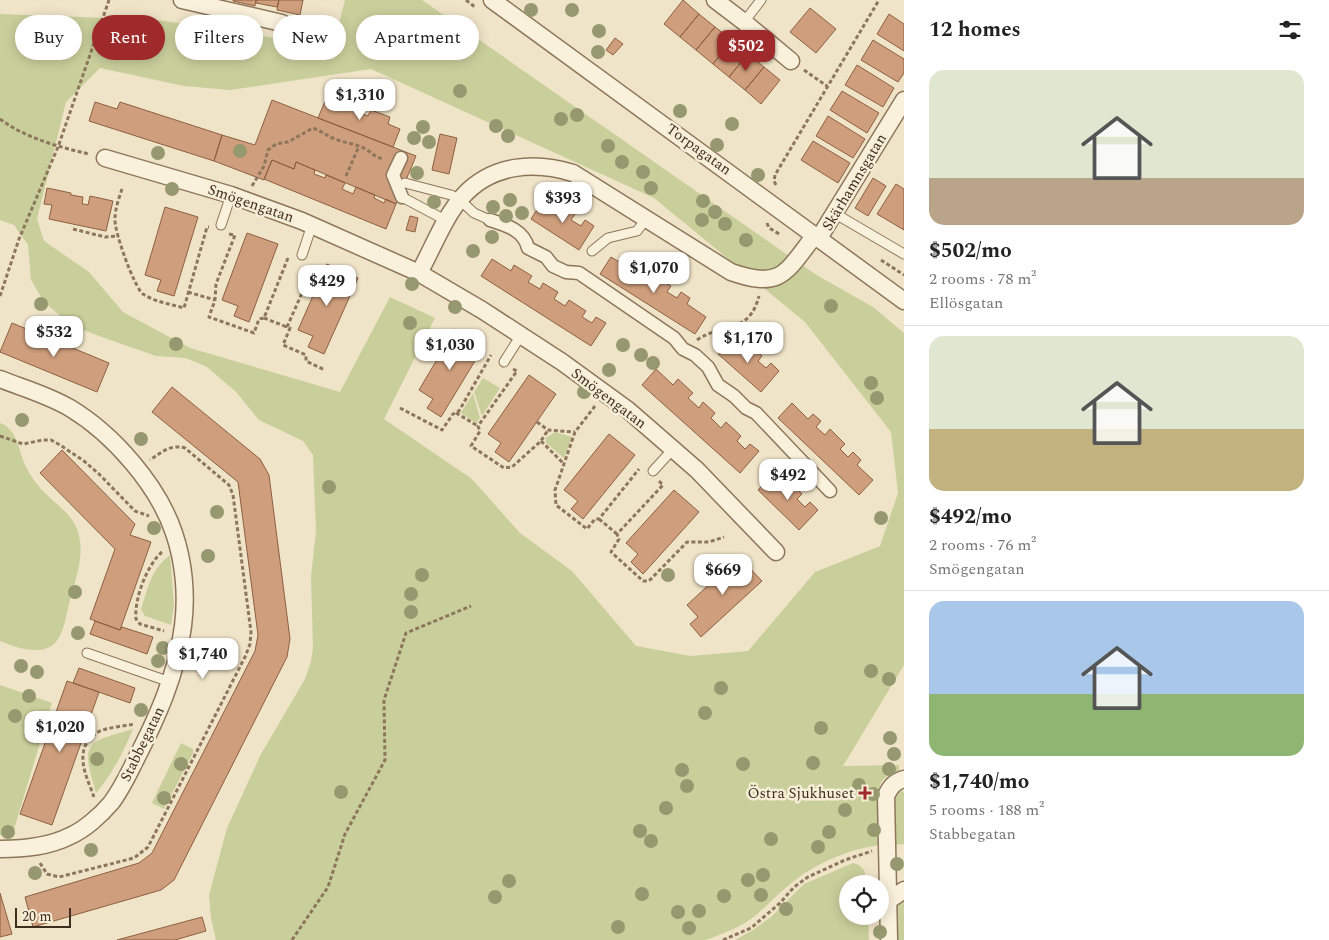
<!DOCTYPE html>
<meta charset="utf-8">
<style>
body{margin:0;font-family:Spectral,serif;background:#f2f2f2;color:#222;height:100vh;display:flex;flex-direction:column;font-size:19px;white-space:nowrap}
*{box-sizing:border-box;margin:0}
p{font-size:16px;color:#767676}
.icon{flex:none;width:28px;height:28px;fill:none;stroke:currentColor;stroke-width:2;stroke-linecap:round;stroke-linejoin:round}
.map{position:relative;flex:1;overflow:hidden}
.sheet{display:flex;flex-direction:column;background:#fff;width:425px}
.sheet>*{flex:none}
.top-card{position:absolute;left:15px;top:15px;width:475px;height:45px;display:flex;gap:10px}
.buttons{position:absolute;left:839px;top:875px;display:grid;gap:10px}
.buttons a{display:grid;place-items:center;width:50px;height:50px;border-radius:50%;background:#fff;box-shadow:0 2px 12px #0003;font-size:25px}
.scale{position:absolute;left:15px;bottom:12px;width:56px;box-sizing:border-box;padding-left:5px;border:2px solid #3d2e20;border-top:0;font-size:14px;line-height:18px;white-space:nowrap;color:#3d2e20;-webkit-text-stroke:4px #f7eed8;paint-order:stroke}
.price{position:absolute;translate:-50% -42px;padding:0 11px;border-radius:10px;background:#fff;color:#222;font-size:16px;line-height:32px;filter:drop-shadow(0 1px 2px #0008)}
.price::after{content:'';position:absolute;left:50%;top:30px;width:15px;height:11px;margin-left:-8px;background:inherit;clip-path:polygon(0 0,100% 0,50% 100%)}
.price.current{background:#9e2a2b;color:#fff}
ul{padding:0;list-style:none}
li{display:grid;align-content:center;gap:10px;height:265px;padding:0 25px}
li+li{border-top:1px solid #e0e0e0}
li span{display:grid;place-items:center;height:155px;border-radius:15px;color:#555}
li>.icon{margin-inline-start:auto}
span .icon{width:90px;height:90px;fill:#fffc;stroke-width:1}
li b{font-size:21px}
h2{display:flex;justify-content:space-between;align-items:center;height:60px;padding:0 25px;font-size:21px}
.tag{padding:0 18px;border-radius:22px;background:#fff;box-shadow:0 2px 12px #0003;font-size:18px;line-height:45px}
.tag.current{background:#9e2a2b;color:#fff}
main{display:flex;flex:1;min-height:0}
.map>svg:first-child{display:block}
.green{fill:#c9cf9b;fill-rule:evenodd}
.building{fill:#cf9f7d;stroke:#8d5f41}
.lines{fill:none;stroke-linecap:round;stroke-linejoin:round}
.service-casing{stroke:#8d765c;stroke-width:11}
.pedestrian-casing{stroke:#8d765c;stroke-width:15}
.minor-casing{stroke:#8d765c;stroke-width:19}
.path{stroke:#8d765c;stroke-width:3;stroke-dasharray:4 2.5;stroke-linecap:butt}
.service{stroke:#faf1dc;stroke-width:9}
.pedestrian{stroke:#faf1dc;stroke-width:12}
.minor{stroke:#faf1dc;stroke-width:16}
.tree{fill:#96986f}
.poi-dot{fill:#9e2a2b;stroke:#f7eed8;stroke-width:2}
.labels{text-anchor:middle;stroke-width:5;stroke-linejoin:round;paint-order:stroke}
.street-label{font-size:15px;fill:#3d2e20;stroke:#f7eed8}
.poi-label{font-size:15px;fill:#3d2e20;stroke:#f7eed8;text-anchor:end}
</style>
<main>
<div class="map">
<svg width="904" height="940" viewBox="0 0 904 940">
<rect width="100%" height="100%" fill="#f0e4c8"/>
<path class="green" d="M345 0H422L815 274 873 307 904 333V665L843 766 899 765V771C893 774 885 776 882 781 875 791 880 832 880 845 848 849 814 864 789 885 774 897 762 912 745 923 733 930 719 935 706 940H216L211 918 209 895 227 828 261 754 305 679 311 661 313 648 311 577 316 531 313 455 303 441 259 420 236 392 207 367 186 358 156 356 99 336 71 325 44 302 31 280 28 245 14 225 0 220V14L158 20 333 47ZM100 68 184 86 230 90 371 69 654 198 805 322 891 432 898 493 880 546 815 572 748 651 691 656 636 646 572 571 520 533 472 479 384 419 435 318 390 297 340 392 190 348 123 312 89 272 44 241 37 219 66 102Z
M483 378 500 388 482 416 474 392Z
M473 393 480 418 476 423 461 413Z
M0 423C18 429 19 453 26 467 30 475 36 483 41 489 53 502 71 513 77 529 86 553 76 577 70 600 66 614 65 632 55 643 41 657 15 647 0 641Z
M555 432 572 437 564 458 546 443V438Z
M170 555 174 605 171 625 145 616 141 609C148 588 151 569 170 555Z
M0 685 52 703 12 836 0 835Z
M133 729C122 755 114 771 96 793 81 742 84 743 133 729Z
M181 743 193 749V753L164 809 152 803Z
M900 788 904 793V844L894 845V794Z
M853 863C865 866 866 873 866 884H848V916H868L869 940H735L753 930 771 917 804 884Z
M904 897V940H897L896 903Z"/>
<path class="building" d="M233 0H256L255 6 233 1Z
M256 0H279L277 7 256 3Z
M279 0H303L300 15 277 10Z
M683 0 699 14 680 37 664 24Z
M810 8 836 29 816 53 790 32Z
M699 14 715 27 696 50 680 37Z
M889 14 904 24V51L877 34Z
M715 27 732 40 713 64 696 50Z
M615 38 623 44 613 55 606 50Z
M732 40 748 54 729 77 713 64Z
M873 40 904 59V73L898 82 861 60Z
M748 54 764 67 745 90 729 77Z
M857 65 894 88 883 107 845 85Z
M764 67 780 80 761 104 745 90Z
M842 91 879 113 867 133 830 110Z
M341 98 360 105 357 112 368 116 371 110 390 117 388 124 400 129 393 147 318 118 326 99 339 104Z
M272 100 416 156 396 204 296 162 294 169 272 160 264 180 214 161 222 135 255 145Z
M95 102 117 109 120 102 222 135 214 161 89 121Z
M828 116 865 139 853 158 816 136Z
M440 134 457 138 449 174 432 170Z
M813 141 850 163 838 183 801 160Z
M272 160 294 169 296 162 315 170 314 174 325 178 326 175 345 183 342 189 353 194 356 187 375 195 374 198 384 203 386 199 396 204 386 229 264 179Z
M873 178 886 186 868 216 855 208Z
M896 184 904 189V230L877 214Z
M47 188 71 193V195L83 197 82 204H84L88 205 90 196 113 201 106 231 49 219 52 205 44 204Z
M542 202 553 209 557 203 575 214 571 220 581 226 585 220 594 226 579 250 531 219Z
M165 207 198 217 174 296 157 291 161 280 145 275Z
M410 216 418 218 415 232 406 230Z
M247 233 278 244 249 322 234 316 238 306 222 300Z
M611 257 631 269 634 263 644 269 640 275 650 281 653 275 671 286 667 292 677 298 681 292 690 298 687 304 706 317 695 334 600 274Z
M492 259 511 271 514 265 532 276 528 282 540 289 543 283 558 292 554 299 565 306 569 300 586 311 582 317 592 323 596 317 606 323 591 346 481 276Z
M327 264 358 278 324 354 308 347 313 336 298 330Z
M12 323 109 363 97 392 0 352Z
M455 329 484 346 441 417 427 408 433 399 419 390Z
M732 338 742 347 747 342 762 356 758 361 766 368 771 363 779 371 761 392 718 354Z
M656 369 673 385 678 379 693 393 688 398 699 408 703 402 715 413 711 418 721 428 726 422 741 436 737 441 745 449 750 444 759 451 740 473 642 385Z
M529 375 556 394 509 462 495 452 501 443 488 434Z
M172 387 260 459 269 475 290 639 287 657 174 880 161 890 33 927 25 897 139 863 152 853 255 651 258 635 238 482 152 412Z
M792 403 808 419 813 414 821 421 816 427 825 435 830 429 845 444 840 449 848 457 853 452 861 460 857 465 873 480 859 495 778 418Z
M609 434 635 455 583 519 571 509 578 501 564 490Z
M62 450 135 524 130 535 151 542 120 630 90 619 115 549 40 473Z
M772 475 782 485 787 479 802 494 797 499 805 507 810 502 818 510 799 530 758 490Z
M674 490 699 512 643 574 631 562 638 554 626 543Z
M739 557 762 581 701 637 690 624 698 617 687 605Z
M95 621 120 630 122 627 153 637 147 654 90 634Z
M79 668 135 688 130 703 73 683Z
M67 681 99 692 52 825 20 814Z
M0 893 12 934 0 937Z
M202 917 206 931 175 940H117Z"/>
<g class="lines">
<defs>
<path id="service" d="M744 22 761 0
M405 183 451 195 460 200 474 213 490 220
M402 197 447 221
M834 213 904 254
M221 225 231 195
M592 251 608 238 637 231 646 219
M302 255 312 225
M504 362 521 335
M653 471 673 449
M87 653 170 682"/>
<path id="pedestrian" d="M401 158 393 175 402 197
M490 220C506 225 524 230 528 248L546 257 553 266 566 272 579 273 674 338 683 349 695 355 708 367 718 385 734 396 746 408 756 413 830 491"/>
<path id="minor" d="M182 0 282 23
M492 0 904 301
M715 0 744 22 791 61
M105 158 231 195 302 221 419 273 482 310 562 362 628 410 697 470 776 552
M819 238 904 100
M419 273C433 248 444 217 463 196 492 164 535 161 573 173L731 272C782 290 786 272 815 235
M0 379C23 388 48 395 70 408 113 434 158 485 174 533 184 562 187 596 183 626 177 674 157 718 135 761 128 775 121 790 111 803 101 815 84 830 70 836 48 847 24 849 0 849
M888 901 904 890
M889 940 886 796C890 787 894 782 904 779"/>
</defs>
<use href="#service" class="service-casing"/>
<use href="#pedestrian" class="pedestrian-casing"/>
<use href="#minor" class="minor-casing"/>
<path class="path" d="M466 0 475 7
M804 70 827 86
M0 119C25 138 59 147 89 154
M346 176 359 146
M776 185 774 181 775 175 879 0
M252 186 264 166 268 150 276 144 288 142 313 128C321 131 327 136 335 139 345 143 356 144 366 149 372 153 376 158 384 159
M122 189C119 198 115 209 115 219 114 231 134 287 143 294 155 302 170 304 184 308L207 227H209
M767 223 769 228 781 235
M73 229 105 237 119 236
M229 234 235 235 216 284 215 300 209 317 254 333 259 319 264 318 288 258H289
M881 260 904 275
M309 266 313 268 287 327 290 328 283 345 306 355V361L325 370
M188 292 215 300
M0 296 19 239 58 147 109 0
M264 318 287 327
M697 340C723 322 749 335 759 296
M513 369 517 371 478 426 480 431 471 446 504 468 512 467 541 441 548 430
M595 406 575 432 555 490 556 505 587 529 595 519H599L639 469
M400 408 442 430 453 414 459 411 491 355
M456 413 478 426
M537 422 548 430 575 432
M0 436 23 444 43 440H51L60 445 84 461 99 474 135 511 149 516
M541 441 564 464
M659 481 663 485 617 534 619 539 611 552 643 581H649L687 542H709L724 537
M599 519 617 534
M162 552C147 565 134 599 136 619L140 624 164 631
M94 797C88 780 76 758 88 741 91 737 95 733 100 731 110 727 124 726 135 724
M40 863 47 874 59 877 134 858 148 847 245 657 250 644 251 632 233 495 229 485 185 448C170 444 162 452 150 460
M292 940 328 887 345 834 385 760 384 700 406 633 471 606
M723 940 751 928 780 903 794 887 808 877 845 860 872 851"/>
<use href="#service" class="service"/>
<use href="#pedestrian" class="pedestrian"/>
<use href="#minor" class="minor"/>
</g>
<g class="tree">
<circle cx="531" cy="10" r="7"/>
<circle cx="572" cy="10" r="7"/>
<circle cx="599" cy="31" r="7"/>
<circle cx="598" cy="52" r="7"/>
<circle cx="460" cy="91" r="7"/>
<circle cx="680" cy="111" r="7"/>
<circle cx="577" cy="115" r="7"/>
<circle cx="561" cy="119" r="7"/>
<circle cx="732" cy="124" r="7"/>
<circle cx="496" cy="126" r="7"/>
<circle cx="423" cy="127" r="7"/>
<circle cx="508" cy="136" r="7"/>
<circle cx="414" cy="138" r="7"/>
<circle cx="429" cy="142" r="7"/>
<circle cx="717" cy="145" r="7"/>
<circle cx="608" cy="146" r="7"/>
<circle cx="240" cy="151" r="7"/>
<circle cx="158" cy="153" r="7"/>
<circle cx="622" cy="162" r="7"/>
<circle cx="643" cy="172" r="7"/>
<circle cx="417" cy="173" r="7"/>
<circle cx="758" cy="175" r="7"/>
<circle cx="651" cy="188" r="7"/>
<circle cx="172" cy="189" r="7"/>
<circle cx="510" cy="200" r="7"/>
<circle cx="703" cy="201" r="7"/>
<circle cx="434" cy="202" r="7"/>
<circle cx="493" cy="207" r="7"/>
<circle cx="715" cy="212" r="7"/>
<circle cx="522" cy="213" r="7"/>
<circle cx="506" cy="216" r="7"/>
<circle cx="702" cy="220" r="7"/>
<circle cx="725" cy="224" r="7"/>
<circle cx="492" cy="237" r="7"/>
<circle cx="746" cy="240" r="7"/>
<circle cx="473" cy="251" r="7"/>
<circle cx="412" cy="284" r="7"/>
<circle cx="41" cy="304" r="7"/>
<circle cx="831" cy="306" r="7"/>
<circle cx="455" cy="307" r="7"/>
<circle cx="410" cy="323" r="7"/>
<circle cx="176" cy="344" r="7"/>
<circle cx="623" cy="345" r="7"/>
<circle cx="641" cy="355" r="7"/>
<circle cx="653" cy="363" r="7"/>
<circle cx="609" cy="370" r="7"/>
<circle cx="871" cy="383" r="7"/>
<circle cx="584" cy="392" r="7"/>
<circle cx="877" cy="398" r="7"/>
<circle cx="22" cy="420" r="7"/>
<circle cx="141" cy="439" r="7"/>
<circle cx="329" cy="487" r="7"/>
<circle cx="217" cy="512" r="7"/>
<circle cx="881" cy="518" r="7"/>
<circle cx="154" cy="528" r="7"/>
<circle cx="208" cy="556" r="7"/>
<circle cx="422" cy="575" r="7"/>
<circle cx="668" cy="575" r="7"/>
<circle cx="75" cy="592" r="7"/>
<circle cx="411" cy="594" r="7"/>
<circle cx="411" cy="612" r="7"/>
<circle cx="78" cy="633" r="7"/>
<circle cx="163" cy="648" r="7"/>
<circle cx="158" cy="661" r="7"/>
<circle cx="21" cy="666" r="7"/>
<circle cx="871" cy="671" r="7"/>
<circle cx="37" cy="672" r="7"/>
<circle cx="889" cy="679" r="7"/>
<circle cx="721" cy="688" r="7"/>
<circle cx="29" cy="696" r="7"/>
<circle cx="141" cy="710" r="7"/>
<circle cx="705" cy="713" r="7"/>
<circle cx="15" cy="716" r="7"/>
<circle cx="821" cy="728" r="7"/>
<circle cx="890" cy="738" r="7"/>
<circle cx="894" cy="754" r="7"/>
<circle cx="97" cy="759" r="7"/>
<circle cx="813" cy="763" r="7"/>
<circle cx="181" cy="764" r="7"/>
<circle cx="743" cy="764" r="7"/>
<circle cx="889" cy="769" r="7"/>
<circle cx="682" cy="770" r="7"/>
<circle cx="859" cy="785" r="7"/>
<circle cx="687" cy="786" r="7"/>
<circle cx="341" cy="792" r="7"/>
<circle cx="873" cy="794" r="7"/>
<circle cx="164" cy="798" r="7"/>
<circle cx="666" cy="808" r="7"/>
<circle cx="845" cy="810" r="7"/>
<circle cx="874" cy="830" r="7"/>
<circle cx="640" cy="831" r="7"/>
<circle cx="8" cy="832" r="7"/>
<circle cx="829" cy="832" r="7"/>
<circle cx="771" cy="839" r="7"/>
<circle cx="651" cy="841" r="7"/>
<circle cx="818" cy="847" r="7"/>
<circle cx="91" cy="850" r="7"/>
<circle cx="897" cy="864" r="7"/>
<circle cx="35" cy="873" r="7"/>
<circle cx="763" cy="875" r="7"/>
<circle cx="748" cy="880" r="7"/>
<circle cx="509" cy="881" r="7"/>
<circle cx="642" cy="894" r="7"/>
<circle cx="761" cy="895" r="7"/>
<circle cx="724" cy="896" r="7"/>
<circle cx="495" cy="897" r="7"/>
<circle cx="786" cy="909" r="7"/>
<circle cx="699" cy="911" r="7"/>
<circle cx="678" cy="912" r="7"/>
<circle cx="618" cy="927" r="7"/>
<circle cx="689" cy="928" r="7"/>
<circle cx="880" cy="932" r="7"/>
</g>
<path class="poi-dot" d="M862.5 785.5h5v5h5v5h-5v5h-5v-5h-5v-5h5z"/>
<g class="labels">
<g class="street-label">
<text transform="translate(699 149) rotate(36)" y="5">Torpagatan</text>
<text transform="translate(854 182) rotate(-59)" y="5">Skärhamnsgatan</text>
<text transform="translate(251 203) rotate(19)" y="5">Smögengatan</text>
<text transform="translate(609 398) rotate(37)" y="5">Smögengatan</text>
<text transform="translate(142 744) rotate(-64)" y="5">Stabbegatan</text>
</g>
<g class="poi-label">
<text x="854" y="798">Östra Sjukhuset</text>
</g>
</g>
</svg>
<div class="buttons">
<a><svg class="icon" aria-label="locate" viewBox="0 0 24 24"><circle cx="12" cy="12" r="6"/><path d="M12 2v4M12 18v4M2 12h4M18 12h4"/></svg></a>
</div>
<div class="scale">20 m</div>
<b class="price current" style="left:746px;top:72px">$502</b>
<b class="price" style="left:360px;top:121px">$1,310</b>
<b class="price" style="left:563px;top:224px">$393</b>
<b class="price" style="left:654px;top:294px">$1,070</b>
<b class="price" style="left:327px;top:307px">$429</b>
<b class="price" style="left:54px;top:358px">$532</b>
<b class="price" style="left:748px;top:364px">$1,170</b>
<b class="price" style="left:450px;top:371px">$1,030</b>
<b class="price" style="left:788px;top:501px">$492</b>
<b class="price" style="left:723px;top:596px">$669</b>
<b class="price" style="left:203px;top:680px">$1,740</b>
<b class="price" style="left:60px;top:753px">$1,020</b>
<div class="top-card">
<a class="tag">Buy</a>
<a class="tag current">Rent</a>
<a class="tag">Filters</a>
<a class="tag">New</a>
<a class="tag">Apartment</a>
</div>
</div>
<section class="sheet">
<h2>12 homes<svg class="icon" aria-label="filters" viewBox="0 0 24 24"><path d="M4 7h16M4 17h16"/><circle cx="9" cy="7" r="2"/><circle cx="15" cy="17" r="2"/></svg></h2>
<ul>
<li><span style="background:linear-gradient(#dfe7d0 70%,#b9a48a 0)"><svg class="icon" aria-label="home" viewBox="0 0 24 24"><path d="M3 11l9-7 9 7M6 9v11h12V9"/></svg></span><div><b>$502/mo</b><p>2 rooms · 78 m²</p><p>Ellösgatan</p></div></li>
<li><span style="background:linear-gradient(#dfe7d0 60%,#c2b280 0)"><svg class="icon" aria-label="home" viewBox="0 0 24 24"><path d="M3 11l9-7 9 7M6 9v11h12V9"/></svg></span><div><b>$492/mo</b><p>2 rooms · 76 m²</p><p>Smögengatan</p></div></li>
<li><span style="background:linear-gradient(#a9c7e8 60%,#8fb573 0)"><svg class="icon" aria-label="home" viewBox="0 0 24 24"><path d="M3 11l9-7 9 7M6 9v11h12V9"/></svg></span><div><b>$1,740/mo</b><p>5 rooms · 188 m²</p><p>Stabbegatan</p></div></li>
</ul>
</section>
</main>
